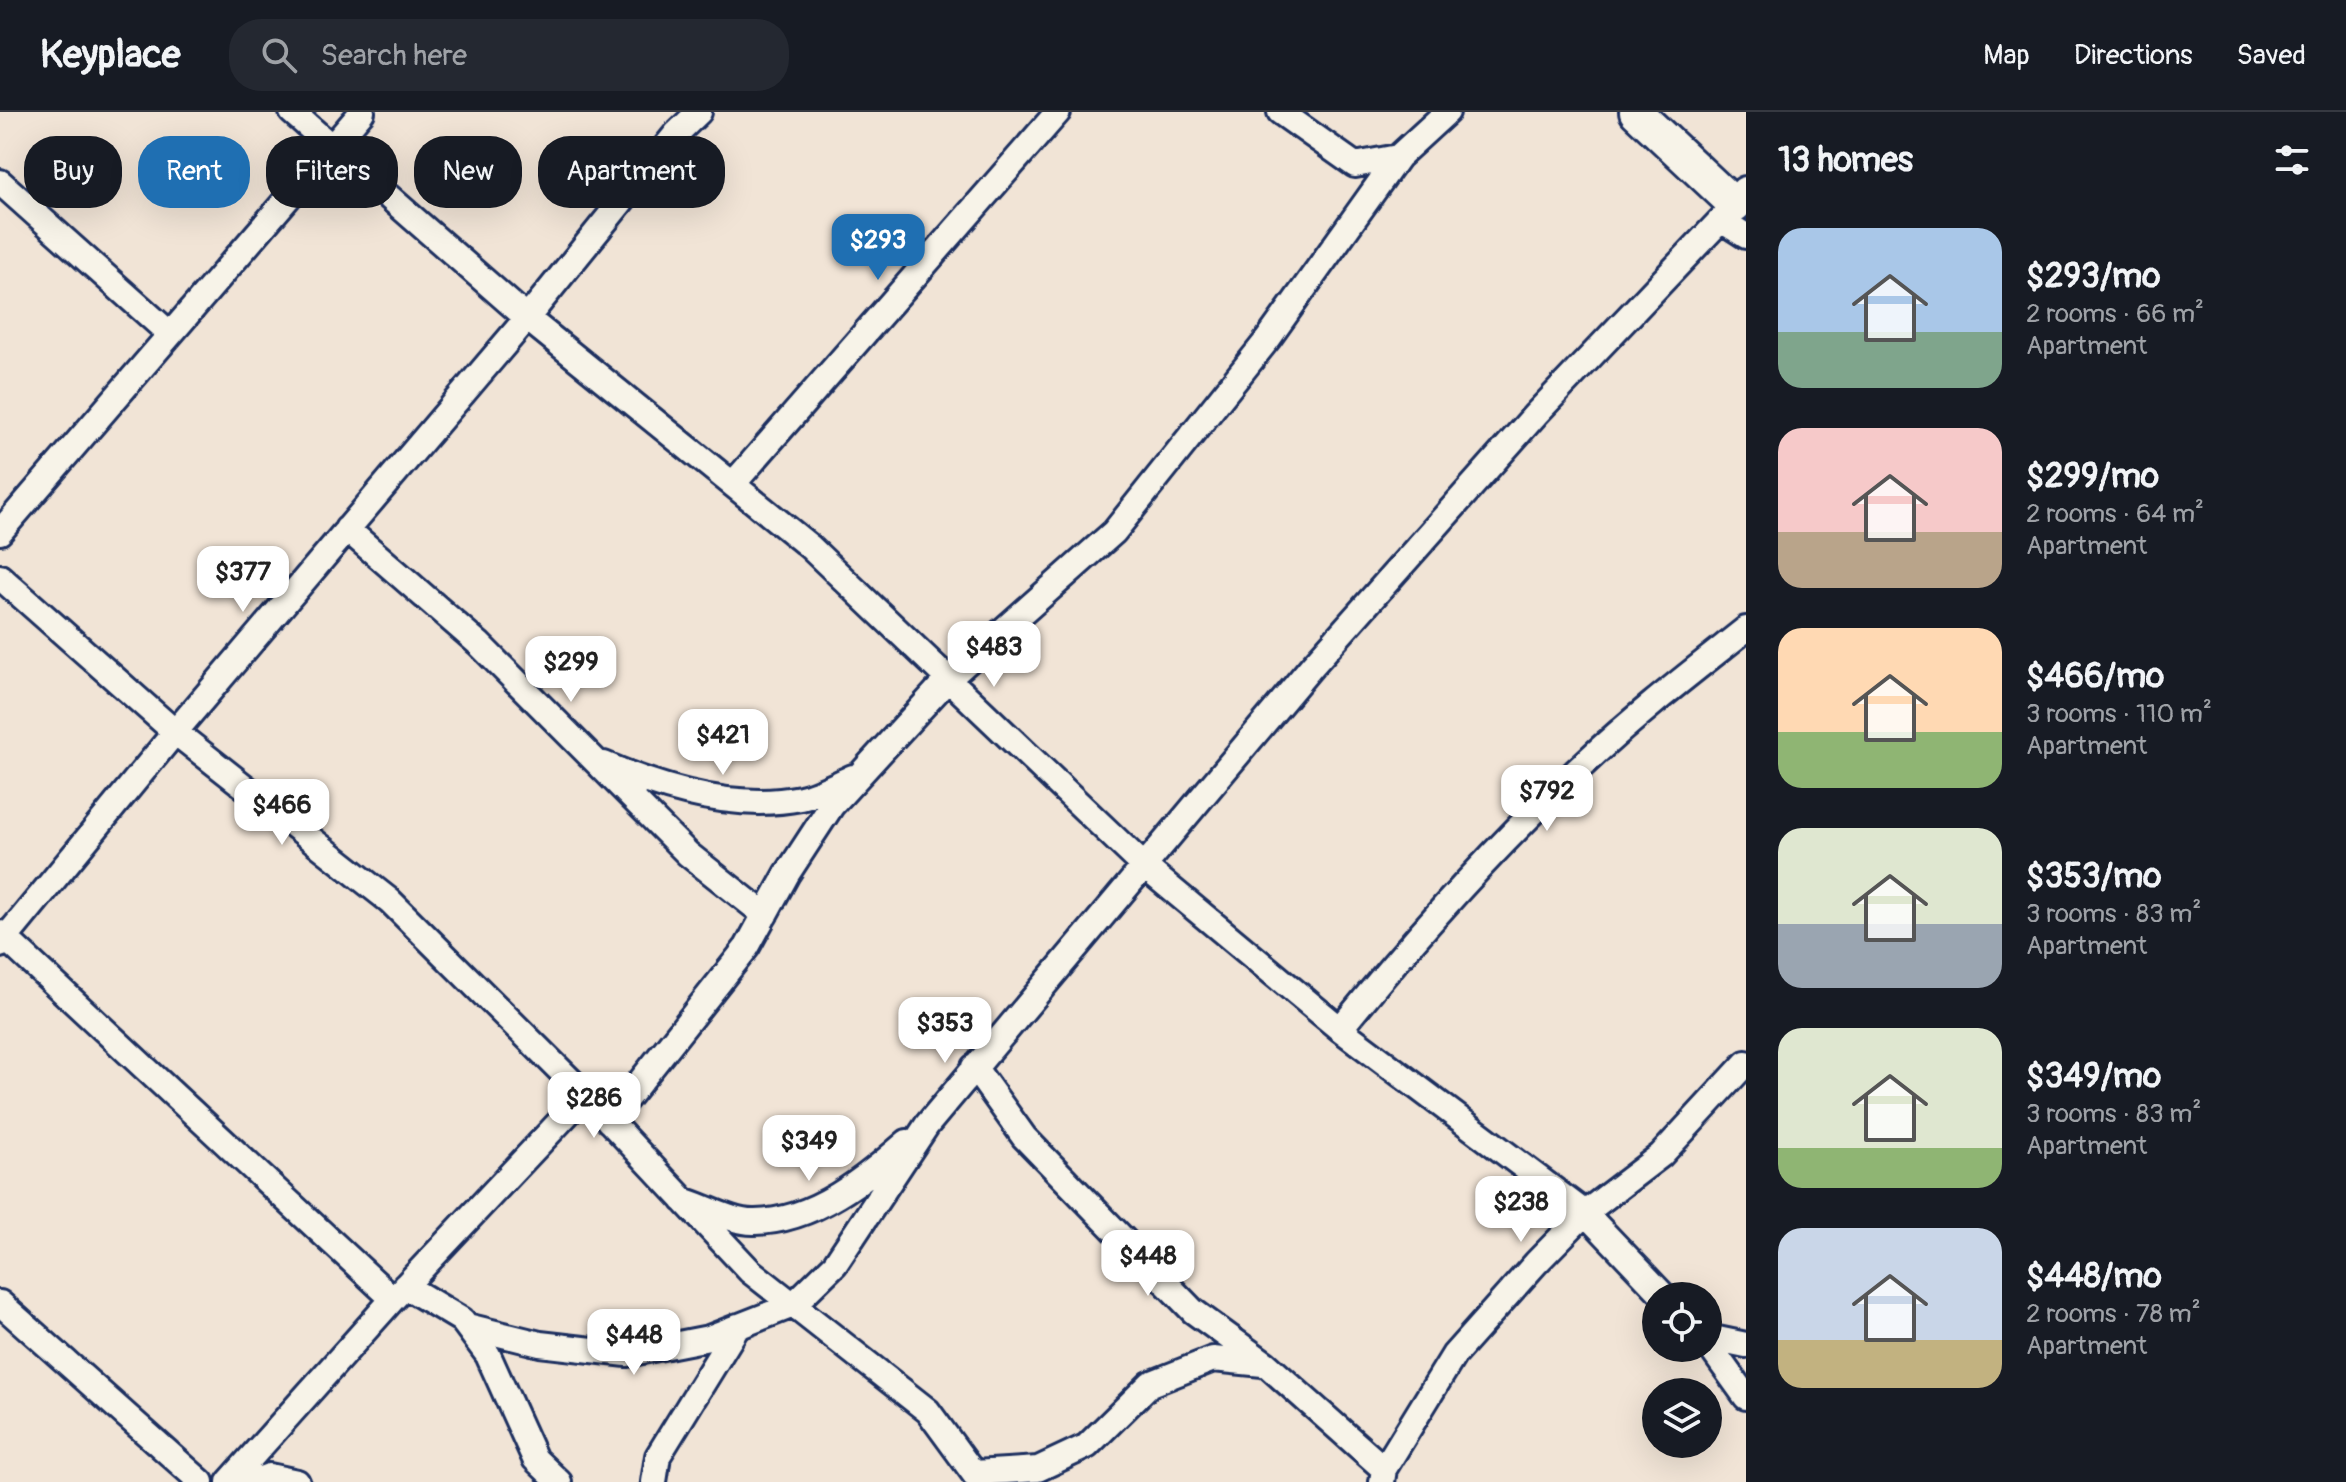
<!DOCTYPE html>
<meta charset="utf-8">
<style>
body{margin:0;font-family:Pangolin,sans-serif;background:#242831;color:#f1f3f6;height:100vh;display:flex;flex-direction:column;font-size:30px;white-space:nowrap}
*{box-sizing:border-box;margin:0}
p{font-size:26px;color:#9ea1a6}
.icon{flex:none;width:44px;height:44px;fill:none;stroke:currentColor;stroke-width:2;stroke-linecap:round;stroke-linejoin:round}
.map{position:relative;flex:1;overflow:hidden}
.drawer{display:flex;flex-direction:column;background:#171b24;width:600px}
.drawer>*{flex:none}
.hud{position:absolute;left:24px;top:24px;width:760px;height:72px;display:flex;gap:16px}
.buttons{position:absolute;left:1642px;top:1170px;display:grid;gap:16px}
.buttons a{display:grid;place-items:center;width:80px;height:80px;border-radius:50%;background:#171b24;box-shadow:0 8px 32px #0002;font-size:40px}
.price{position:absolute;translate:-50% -68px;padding:0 18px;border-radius:16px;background:#fff;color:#222;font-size:26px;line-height:52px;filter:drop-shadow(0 2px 4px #0008)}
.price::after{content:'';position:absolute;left:50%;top:48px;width:24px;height:18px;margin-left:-12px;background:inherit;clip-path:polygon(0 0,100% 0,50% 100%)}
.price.current{background:#1f6fb2;color:#fff}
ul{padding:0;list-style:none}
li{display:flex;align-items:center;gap:24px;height:200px;padding:0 32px}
li span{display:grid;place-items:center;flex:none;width:224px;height:160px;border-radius:24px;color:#555}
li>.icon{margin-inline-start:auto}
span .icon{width:96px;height:96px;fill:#fffc;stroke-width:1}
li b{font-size:34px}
h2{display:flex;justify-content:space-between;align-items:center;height:96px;padding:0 32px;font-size:34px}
.chip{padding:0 28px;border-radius:32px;background:#171b24;box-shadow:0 8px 32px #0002;font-size:28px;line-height:72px}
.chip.current{background:#1f6fb2;color:#fff}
header{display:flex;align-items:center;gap:48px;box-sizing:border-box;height:112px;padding:0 40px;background:#171b24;border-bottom:2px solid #363941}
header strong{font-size:38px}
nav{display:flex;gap:44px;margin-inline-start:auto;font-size:28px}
.search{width:560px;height:72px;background:#242831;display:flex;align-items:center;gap:20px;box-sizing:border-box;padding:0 28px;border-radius:32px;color:#9ea1a6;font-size:30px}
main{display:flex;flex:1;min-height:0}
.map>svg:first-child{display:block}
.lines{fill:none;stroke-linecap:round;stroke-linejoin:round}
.street-casing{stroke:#1b2f5e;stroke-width:30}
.secondary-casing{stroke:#1b2f5e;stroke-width:38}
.street{stroke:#f7f3e8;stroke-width:24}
.secondary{stroke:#f7f3e8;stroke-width:32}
</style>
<header>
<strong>Keyplace</strong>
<div class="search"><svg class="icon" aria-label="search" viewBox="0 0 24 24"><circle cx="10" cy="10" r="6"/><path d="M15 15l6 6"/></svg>Search here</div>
<nav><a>Map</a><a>Directions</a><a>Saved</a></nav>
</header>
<main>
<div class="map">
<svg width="1746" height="1370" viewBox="0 0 1746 1370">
<rect width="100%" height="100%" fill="#f1e4d6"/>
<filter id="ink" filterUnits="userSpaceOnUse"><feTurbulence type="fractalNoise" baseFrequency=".0125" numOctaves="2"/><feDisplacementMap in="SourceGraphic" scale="16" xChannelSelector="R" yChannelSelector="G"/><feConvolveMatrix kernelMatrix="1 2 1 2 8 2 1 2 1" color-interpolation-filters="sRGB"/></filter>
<g filter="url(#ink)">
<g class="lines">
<defs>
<path id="street" d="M292 0 527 206 809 434 1145 755 1340 917 1585 1101 1664 1184
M1280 0 1355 53 1398 45 1447 0
M0 70 170 222
M1721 108 1746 124
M733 372 1058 0
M347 417 479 532 688 742 765 803
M0 420 362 0
M0 465 175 620 390 789 585 983
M604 652C664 678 735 699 801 686 819 682 837 672 853 665
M0 821 393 1187
M0 833 175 620 527 206 676 22 699 0
M1340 917C1417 822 1497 732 1587 649 1637 602 1692 560 1746 517
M974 955 1024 1025 1193 1199 1266 1252 1384 1357
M609 1009 747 835 787 762 832 693 948 567 1114 420 1268 227 1398 45
M683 1088C704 1094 733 1111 755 1110 815 1109 864 1067 907 1030
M405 1174 462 1208 488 1243 535 1347 559 1370
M0 1191 201 1370
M467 1214 540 1232 627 1242 709 1226 793 1193 835 1152 927 1013 1312 554 1536 302 1735 93
M1708 1225 1746 1233
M1708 1232 1746 1285
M974 1361 1038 1357 1087 1334 1150 1272 1213 1247 1263 1252
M229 1370 393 1187 585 983 750 1159 928 1299 980 1370
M253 1370 269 1364 297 1370
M654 1370 658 1344 738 1214
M1382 1370 1384 1357 1454 1243 1536 1151 1585 1101 1661 1043 1746 951"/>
<path id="secondary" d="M1636 0 1735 93 1746 81"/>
</defs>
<use href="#street" class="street-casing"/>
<use href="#secondary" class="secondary-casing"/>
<use href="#street" class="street"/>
<use href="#secondary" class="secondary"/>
</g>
</g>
</svg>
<div class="buttons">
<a><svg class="icon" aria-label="locate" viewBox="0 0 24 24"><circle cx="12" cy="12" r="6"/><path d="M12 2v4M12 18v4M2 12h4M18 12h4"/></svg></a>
<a><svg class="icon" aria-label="layers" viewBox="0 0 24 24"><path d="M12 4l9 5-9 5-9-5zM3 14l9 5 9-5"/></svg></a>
</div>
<b class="price current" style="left:878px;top:170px">$293</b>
<b class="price" style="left:243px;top:502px">$377</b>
<b class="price" style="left:994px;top:577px">$483</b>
<b class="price" style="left:571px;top:592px">$299</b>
<b class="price" style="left:723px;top:665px">$421</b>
<b class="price" style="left:1547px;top:721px">$792</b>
<b class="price" style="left:282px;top:735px">$466</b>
<b class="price" style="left:945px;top:953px">$353</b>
<b class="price" style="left:594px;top:1028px">$286</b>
<b class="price" style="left:809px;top:1071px">$349</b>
<b class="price" style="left:1521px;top:1132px">$238</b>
<b class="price" style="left:1148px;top:1186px">$448</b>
<b class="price" style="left:634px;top:1265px">$448</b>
<div class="hud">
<a class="chip">Buy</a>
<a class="chip current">Rent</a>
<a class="chip">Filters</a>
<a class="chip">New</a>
<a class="chip">Apartment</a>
</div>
</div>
<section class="drawer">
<h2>13 homes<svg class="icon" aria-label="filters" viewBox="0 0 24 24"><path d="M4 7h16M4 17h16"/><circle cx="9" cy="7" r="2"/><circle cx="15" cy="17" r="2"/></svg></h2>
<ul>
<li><span style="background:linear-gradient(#a9c7e8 65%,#7fa58c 0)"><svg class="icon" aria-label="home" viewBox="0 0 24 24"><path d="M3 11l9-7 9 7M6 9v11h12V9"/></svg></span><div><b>$293/mo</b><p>2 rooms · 66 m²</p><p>Apartment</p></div></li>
<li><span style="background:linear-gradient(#f6c9c9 65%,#b9a48a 0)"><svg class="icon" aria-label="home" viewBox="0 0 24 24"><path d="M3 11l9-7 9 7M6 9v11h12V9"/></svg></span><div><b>$299/mo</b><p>2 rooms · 64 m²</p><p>Apartment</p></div></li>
<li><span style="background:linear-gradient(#ffd9b3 65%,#8fb573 0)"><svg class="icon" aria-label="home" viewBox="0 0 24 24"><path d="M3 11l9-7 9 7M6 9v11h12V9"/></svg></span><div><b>$466/mo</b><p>3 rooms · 110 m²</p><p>Apartment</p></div></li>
<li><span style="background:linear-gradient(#dfe7d0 60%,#9aa5b1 0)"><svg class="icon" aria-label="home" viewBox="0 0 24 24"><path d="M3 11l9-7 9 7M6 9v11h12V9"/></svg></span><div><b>$353/mo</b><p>3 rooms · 83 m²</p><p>Apartment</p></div></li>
<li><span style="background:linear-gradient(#dfe7d0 75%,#8fb573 0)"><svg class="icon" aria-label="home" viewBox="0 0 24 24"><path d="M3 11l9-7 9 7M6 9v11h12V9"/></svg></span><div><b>$349/mo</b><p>3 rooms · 83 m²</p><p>Apartment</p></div></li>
<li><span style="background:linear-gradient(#c9d6e8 70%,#c2b280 0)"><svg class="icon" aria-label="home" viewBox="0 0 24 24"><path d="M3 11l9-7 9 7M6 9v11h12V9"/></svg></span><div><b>$448/mo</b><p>2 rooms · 78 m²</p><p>Apartment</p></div></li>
</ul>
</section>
</main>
